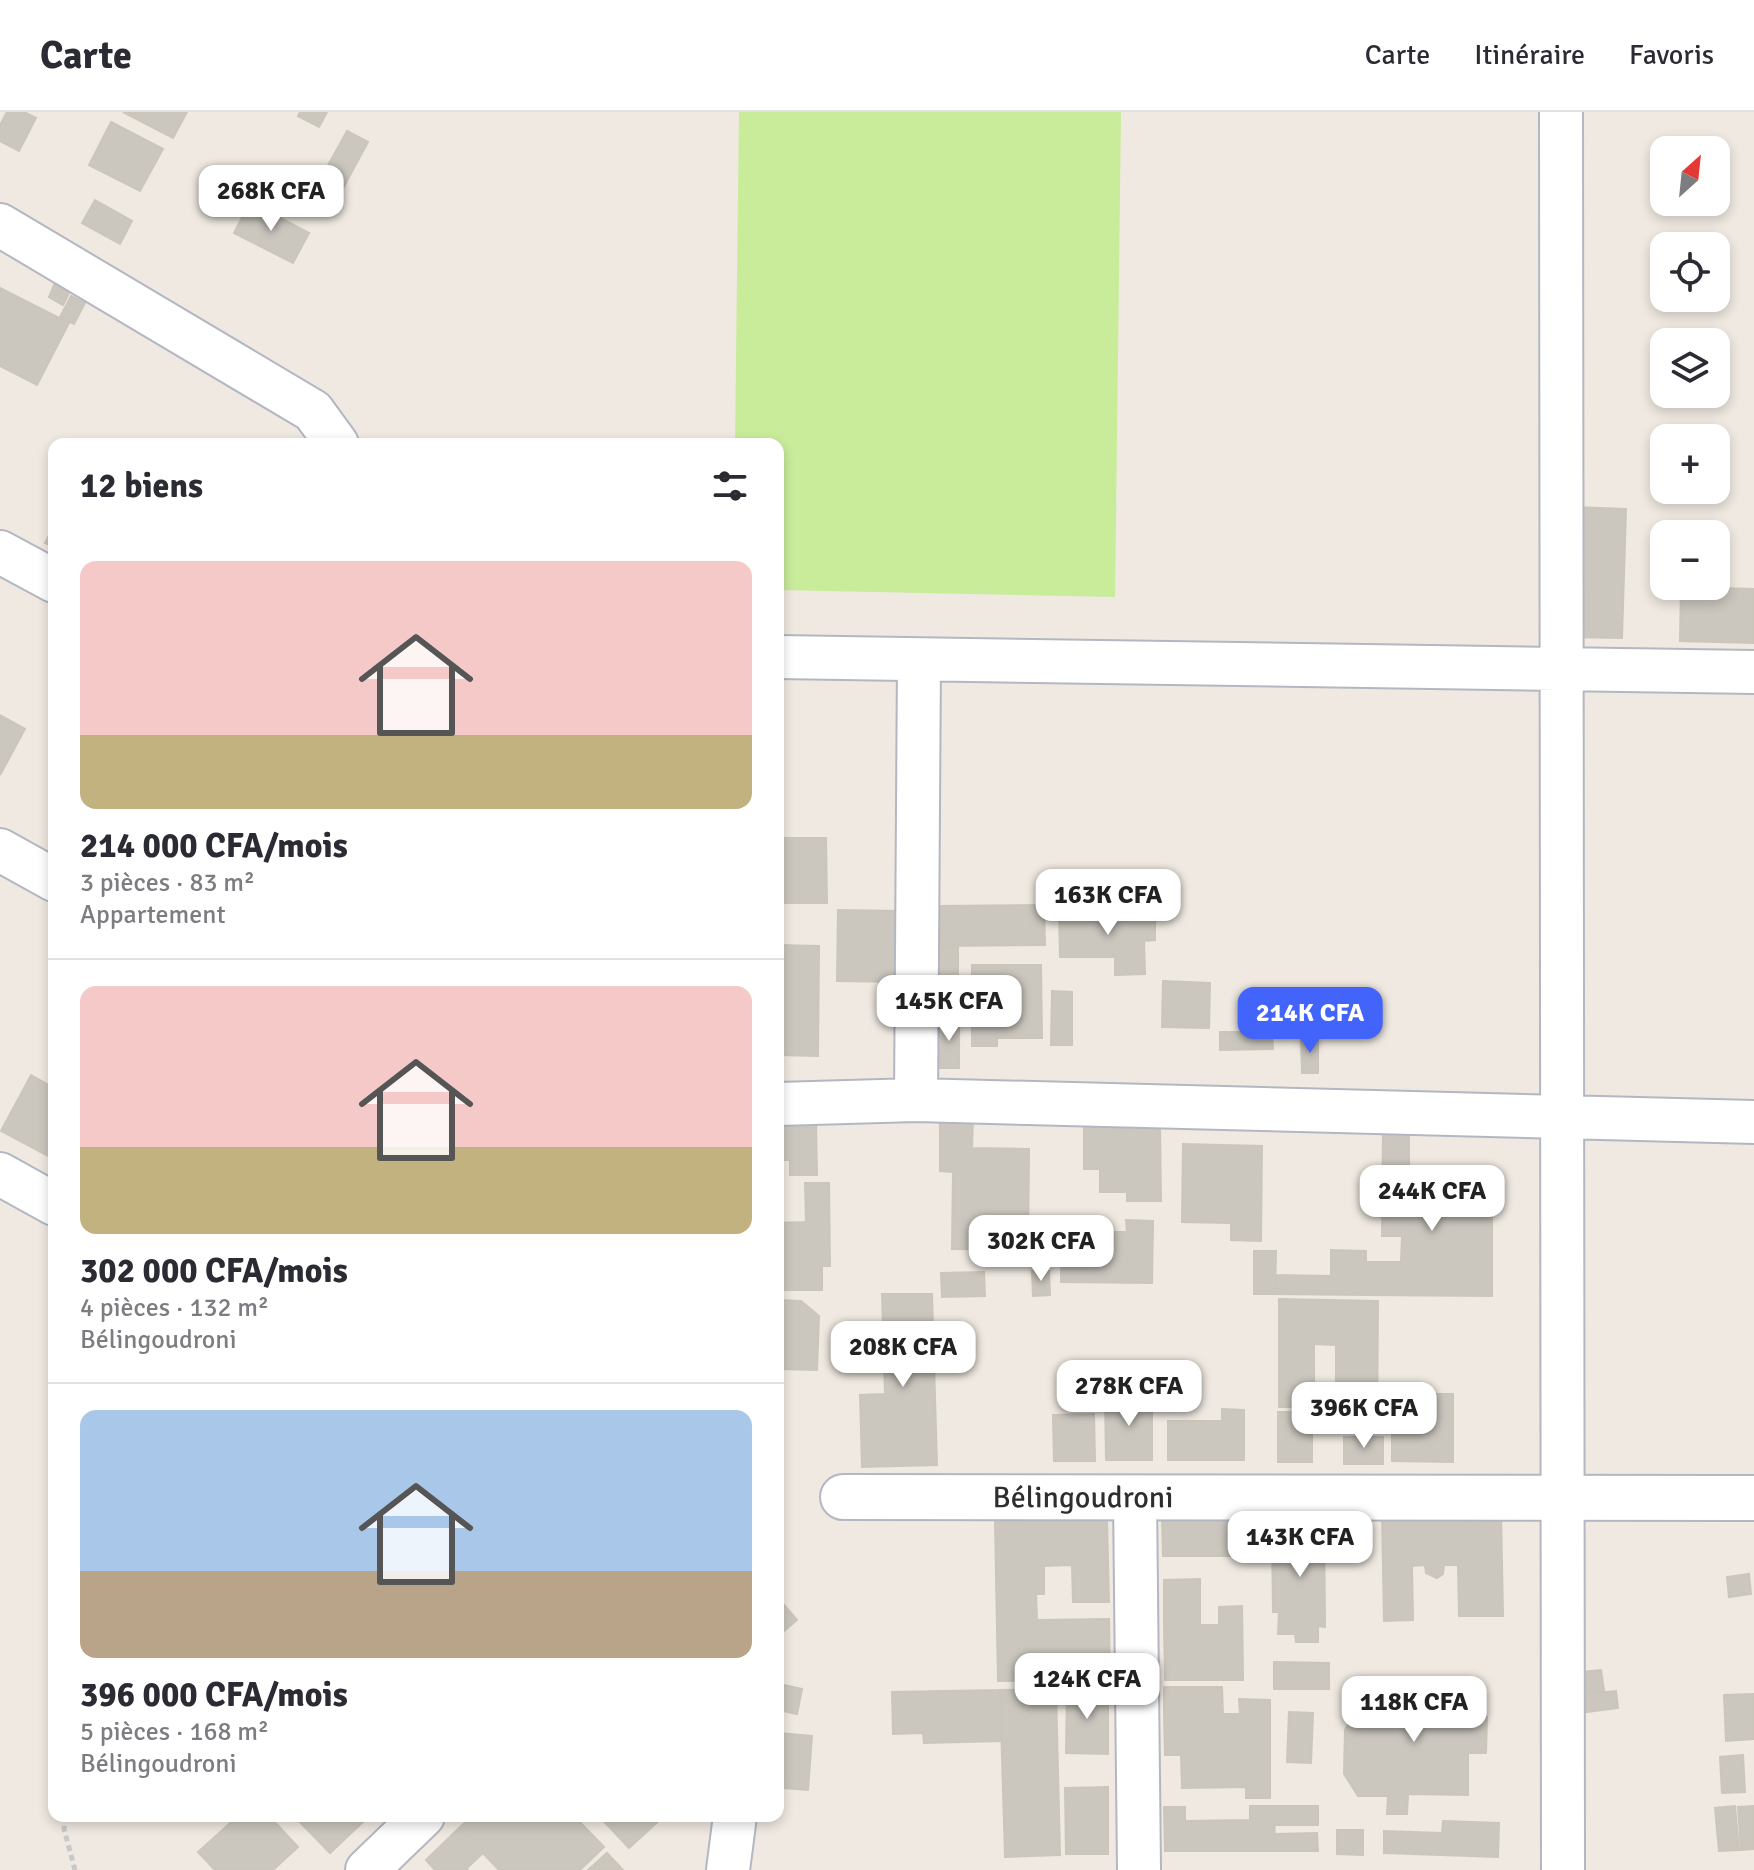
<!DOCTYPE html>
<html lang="fr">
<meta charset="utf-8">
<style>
body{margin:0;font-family:Signika,sans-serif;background:#f7f7f7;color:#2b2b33;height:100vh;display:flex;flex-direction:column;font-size:30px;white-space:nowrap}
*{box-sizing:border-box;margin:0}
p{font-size:26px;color:#7c7c81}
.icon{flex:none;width:44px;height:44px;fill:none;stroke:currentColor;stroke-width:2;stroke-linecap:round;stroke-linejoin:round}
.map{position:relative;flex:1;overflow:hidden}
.side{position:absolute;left:48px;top:326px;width:736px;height:1384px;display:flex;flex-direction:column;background:#fff;border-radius:16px;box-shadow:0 4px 12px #0003}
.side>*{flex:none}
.needle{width:52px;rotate:27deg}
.buttons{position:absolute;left:1650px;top:24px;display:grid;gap:16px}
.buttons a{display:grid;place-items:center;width:80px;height:80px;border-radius:16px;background:#fff;box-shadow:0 4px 12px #0003;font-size:40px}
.price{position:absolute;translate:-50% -68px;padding:0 18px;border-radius:16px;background:#fff;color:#222;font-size:26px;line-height:52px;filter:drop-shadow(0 2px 4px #0008)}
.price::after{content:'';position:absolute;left:50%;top:48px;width:24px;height:18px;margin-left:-12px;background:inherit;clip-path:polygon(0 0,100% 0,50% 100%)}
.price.on{background:#4264fb;color:#fff}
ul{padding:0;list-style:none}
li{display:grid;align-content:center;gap:16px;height:424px;padding:0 32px}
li+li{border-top:2px solid #e1e1e2}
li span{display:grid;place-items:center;height:248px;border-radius:16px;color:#555}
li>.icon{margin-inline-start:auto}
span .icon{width:144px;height:144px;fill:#fffc;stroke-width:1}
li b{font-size:34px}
h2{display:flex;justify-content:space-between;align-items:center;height:96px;padding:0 32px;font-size:34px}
header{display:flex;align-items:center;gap:48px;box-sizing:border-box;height:112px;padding:0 40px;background:#fff;border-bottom:2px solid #e1e1e2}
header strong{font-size:38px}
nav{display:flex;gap:44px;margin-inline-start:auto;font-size:28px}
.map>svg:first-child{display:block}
.pitch{fill:#c9ec9a}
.building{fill:#cbc7bf;stroke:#cbc5ba;stroke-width:2}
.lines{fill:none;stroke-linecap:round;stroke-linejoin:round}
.street-casing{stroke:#b4b7c1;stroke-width:46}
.secondary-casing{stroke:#b4b7c1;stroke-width:48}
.path{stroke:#c9c9c9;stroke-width:5;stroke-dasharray:6 4;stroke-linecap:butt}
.street{stroke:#fff;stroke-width:42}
.secondary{stroke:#fff;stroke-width:44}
.labels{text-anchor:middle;stroke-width:6;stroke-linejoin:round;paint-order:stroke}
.street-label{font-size:30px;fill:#2e2e2e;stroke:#fff}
</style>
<header>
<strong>Carte</strong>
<nav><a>Carte</a><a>Itinéraire</a><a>Favoris</a></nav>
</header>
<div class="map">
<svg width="1754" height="1758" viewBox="0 0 1754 1758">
<rect width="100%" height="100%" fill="#efe9e1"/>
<path class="pitch" d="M739 0H1121L1115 485 778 478V332H735Z"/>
<path class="building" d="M7 0H24L36 6 19 39 0 29V13Z
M123 0H187L173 26Z
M300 0H327L319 15 298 4Z
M111 10 163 37 140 79 89 53Z
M347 19 368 30 342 78 321 66Z
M95 88 132 109 120 132 82 111Z
M250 90 309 121 293 151 234 121Z
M55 171 70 179 63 193 49 185Z
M0 176 69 211 37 273 0 254Z
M71 184 85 191 74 212 60 205Z
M1573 395 1626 397 1622 526 1570 525Z
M54 414V435L45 431Z
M1681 475 1754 477V531L1680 529Z
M778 597 783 598V672H778Z
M0 603 25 617 0 663Z
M778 726H826L827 791H778Z
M1044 793 1045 833 940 834V794Z
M838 798 903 799 902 870 837 869Z
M1155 799V828L1144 829 1145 862 1115 863V845H1060L1059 800Z
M778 833 819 834 818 944 778 943Z
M958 833V894H940V834Z
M972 853H1041L1042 926H997V934H972Z
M1163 869 1210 871 1209 916 1162 915Z
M1052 879 1072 880V933H1051Z
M939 906H959V956H939Z
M1220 920H1272L1273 937 1220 938Z
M1301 926H1318V961H1302Z
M31 963 54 976V1047L1 1019Z
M940 1007H973L972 1036 1029 1037 1028 1138 952 1137 953 1060 940 1059Z
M778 1009H816L817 1063H790V1048H778Z
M1084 1012H1160L1161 1089H1127V1080H1100V1057H1084Z
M1383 1019 1409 1020V1073L1492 1074V1184L1366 1183V1150H1401L1402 1124H1382Z
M1183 1032 1262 1034 1261 1129 1231 1128V1111L1182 1110Z
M805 1071H829L830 1154H822V1178H778V1111L806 1110Z
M1062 1108H1087V1120H1127L1126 1108 1153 1109 1152 1171 1061 1170Z
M1331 1138 1366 1139V1183L1275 1182 1276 1163 1331 1164Z
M1254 1139H1276L1275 1182H1254Z
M1032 1159H1049L1050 1183 1033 1184Z
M984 1160 985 1184 942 1185 941 1161Z
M882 1182H932L937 1353 862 1355 860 1283 885 1282Z
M1279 1187 1378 1189 1377 1317H1336V1233L1314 1232V1295H1279Z
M778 1188 801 1189 819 1204 817 1258 778 1257Z
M1392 1282H1453V1350L1392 1349Z
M1105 1284H1152V1348H1106Z
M1222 1297 1244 1298V1348H1168V1309H1222Z
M1278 1300H1312V1350H1278Z
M1094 1302 1095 1349H1054L1053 1303Z
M1344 1325H1383V1352H1344Z
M1501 1400 1503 1504H1459L1458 1453H1444L1443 1462 1437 1466 1426 1461 1425 1453 1412 1454 1413 1508 1384 1509 1382 1402Z
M1301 1403H1324L1325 1515 1318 1514V1530H1296L1295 1522H1278L1279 1500H1273L1272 1418 1302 1417Z
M1262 1405 1263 1444H1163L1162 1406Z
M1107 1408 1109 1490H1073L1072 1453 1044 1454V1482H1036L1037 1508 1109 1507 1110 1567 998 1569 995 1410Z
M1749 1462 1751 1482 1729 1485 1727 1465Z
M1200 1467V1513H1164V1468Z
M778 1486 797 1508 778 1524Z
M1242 1494 1243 1568H1165L1164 1513H1219V1495Z
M1274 1550 1329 1551V1577H1274Z
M1601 1558 1604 1579 1585 1582 1582 1560Z
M779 1572 802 1577 797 1602 778 1598Z
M1067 1575 1108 1576V1642L1066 1641Z
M1164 1575H1222L1223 1602H1164Z
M1390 1576 1481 1577 1480 1603 1487 1605 1486 1641H1468V1683L1408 1682 1407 1702H1387L1388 1684H1358L1344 1662 1345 1618 1364 1585H1390Z
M1056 1577 1060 1743 1005 1745 1000 1578Z
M1000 1578 1002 1629 924 1631 923 1621 893 1622 892 1580Z
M1616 1579 1618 1596 1586 1600 1585 1582Z
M1754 1582V1627L1726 1629 1724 1583Z
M1239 1587 1270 1588V1686H1246V1675L1182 1676 1181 1643H1165L1164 1602H1240Z
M1289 1600 1313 1601 1311 1651 1287 1650Z
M778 1621 812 1624 808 1678 783 1676 784 1662H778Z
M1743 1643 1745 1680 1722 1681 1720 1645Z
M1108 1675V1742H1066L1065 1676Z
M1250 1694H1274L1275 1739H1165L1164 1695H1185V1709L1250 1708Z
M1274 1694H1318V1713H1274Z
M1735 1694 1739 1738 1719 1739 1715 1696Z
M1754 1694V1737L1741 1738 1738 1695Z
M238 1704H269L298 1735 273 1758H215L198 1740Z
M294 1704H357L363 1710 330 1741Z
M472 1704H574L604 1735 580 1758H499L459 1716Z
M599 1704H664L629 1736Z
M1443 1709 1499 1711 1498 1745 1384 1741V1719L1442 1721Z
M459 1716 483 1741 467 1756 468 1758H435L426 1748Z
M1337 1718H1363V1743L1337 1742Z
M1317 1721 1318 1739H1275V1722Z
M607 1741 623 1758H588Z"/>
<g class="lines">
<defs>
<path id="street" d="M1561 0 1563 1758
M0 113 313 299 337 332
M0 440 54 469
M778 545 1754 560
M0 738 54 768
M916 988 919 548
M778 992 916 988 1754 1010
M0 1062 54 1092
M1135 1386 1139 1758
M367 1758 423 1704
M728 1758 735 1704"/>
<g id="secondary">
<path id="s1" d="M843 1385 1754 1386"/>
</g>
</defs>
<use href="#street" class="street-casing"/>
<use href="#secondary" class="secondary-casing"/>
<path class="path" d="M66 1704 64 1717 75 1758"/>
<use href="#street" class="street"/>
<use href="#secondary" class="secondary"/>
</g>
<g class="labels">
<g class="street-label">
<text dy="10" stroke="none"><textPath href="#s1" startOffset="240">Bélingoudroni</textPath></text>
</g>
</g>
</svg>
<div class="buttons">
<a><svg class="needle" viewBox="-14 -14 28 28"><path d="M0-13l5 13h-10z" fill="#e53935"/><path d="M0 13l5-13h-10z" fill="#7c7c81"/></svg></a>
<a><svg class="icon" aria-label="locate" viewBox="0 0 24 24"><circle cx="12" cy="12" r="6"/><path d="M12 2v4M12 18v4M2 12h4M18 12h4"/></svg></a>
<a><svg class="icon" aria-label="layers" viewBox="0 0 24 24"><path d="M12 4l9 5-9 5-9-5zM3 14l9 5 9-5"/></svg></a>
<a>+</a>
<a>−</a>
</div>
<b class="price" style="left:271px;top:121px">268K CFA</b>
<b class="price" style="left:1108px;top:825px">163K CFA</b>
<b class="price" style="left:949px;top:931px">145K CFA</b>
<b class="price on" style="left:1310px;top:943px">214K CFA</b>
<b class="price" style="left:1432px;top:1121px">244K CFA</b>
<b class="price" style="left:1041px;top:1171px">302K CFA</b>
<b class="price" style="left:903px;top:1277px">208K CFA</b>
<b class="price" style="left:1129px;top:1316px">278K CFA</b>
<b class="price" style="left:1364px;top:1338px">396K CFA</b>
<b class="price" style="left:1300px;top:1467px">143K CFA</b>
<b class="price" style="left:1087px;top:1609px">124K CFA</b>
<b class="price" style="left:1414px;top:1632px">118K CFA</b>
<section class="side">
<h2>12 biens<svg class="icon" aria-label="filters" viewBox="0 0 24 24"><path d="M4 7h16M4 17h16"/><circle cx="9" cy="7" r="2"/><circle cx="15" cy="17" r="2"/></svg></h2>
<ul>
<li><span style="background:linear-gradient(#f6c9c9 70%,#c2b280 0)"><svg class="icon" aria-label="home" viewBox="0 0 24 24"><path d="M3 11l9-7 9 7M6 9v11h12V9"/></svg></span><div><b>214 000 CFA/mois</b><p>3 pièces · 83 m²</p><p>Appartement</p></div></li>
<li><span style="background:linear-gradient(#f6c9c9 65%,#c2b280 0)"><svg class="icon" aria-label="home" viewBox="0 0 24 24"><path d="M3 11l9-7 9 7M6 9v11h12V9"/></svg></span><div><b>302 000 CFA/mois</b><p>4 pièces · 132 m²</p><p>Bélingoudroni</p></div></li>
<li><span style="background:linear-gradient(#a9c7e8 65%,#b9a48a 0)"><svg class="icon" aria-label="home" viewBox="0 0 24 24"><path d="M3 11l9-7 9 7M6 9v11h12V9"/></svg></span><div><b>396 000 CFA/mois</b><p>5 pièces · 168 m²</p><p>Bélingoudroni</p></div></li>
</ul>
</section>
</div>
